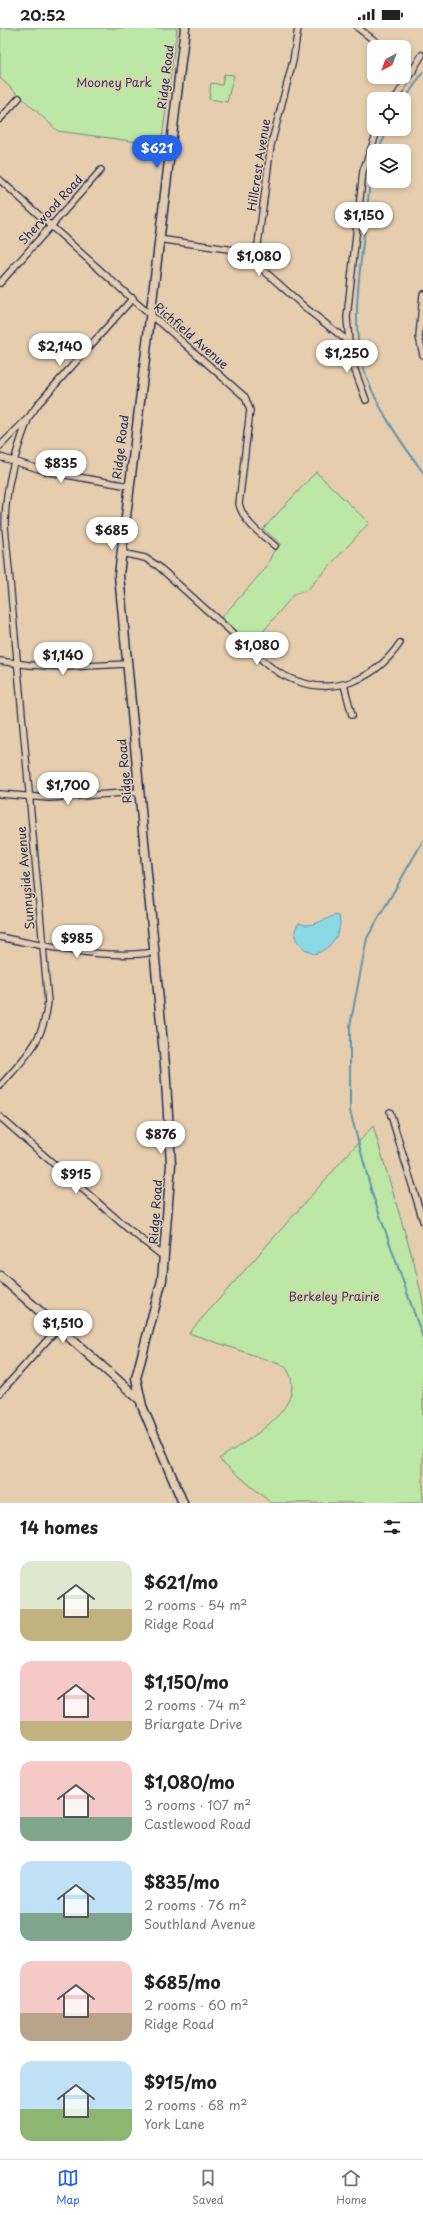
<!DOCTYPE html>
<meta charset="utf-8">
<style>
body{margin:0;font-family:"Playpen Sans",sans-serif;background:#f2f2f2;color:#222;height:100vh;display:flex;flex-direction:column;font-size:15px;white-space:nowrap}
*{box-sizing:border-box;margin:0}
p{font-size:13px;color:#767676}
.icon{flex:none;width:22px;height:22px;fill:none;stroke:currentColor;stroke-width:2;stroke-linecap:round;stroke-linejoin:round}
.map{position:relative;height:1475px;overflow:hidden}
.drawer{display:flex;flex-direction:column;background:#fff;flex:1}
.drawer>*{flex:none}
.needle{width:26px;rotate:221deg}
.controls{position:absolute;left:367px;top:12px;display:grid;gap:8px}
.controls a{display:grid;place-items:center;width:44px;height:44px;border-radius:8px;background:#fff;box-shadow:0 2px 6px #0003;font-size:20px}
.price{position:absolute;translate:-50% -34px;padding:0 9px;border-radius:14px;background:#fff;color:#222;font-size:13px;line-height:26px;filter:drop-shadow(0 1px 2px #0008)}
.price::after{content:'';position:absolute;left:50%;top:24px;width:12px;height:9px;margin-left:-6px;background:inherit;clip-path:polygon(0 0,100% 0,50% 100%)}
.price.selected{background:#2563eb;color:#fff}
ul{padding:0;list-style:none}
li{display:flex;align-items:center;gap:12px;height:100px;padding:0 20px}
li span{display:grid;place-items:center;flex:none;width:112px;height:80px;border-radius:12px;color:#555}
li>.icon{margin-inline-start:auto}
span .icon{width:48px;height:48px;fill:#fffc;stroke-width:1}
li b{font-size:17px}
h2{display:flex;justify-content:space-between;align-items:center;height:48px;padding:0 20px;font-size:17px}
.status{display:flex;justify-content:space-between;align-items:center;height:28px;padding:0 20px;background:#fff;direction:ltr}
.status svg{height:11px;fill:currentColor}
.tab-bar{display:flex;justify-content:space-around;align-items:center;height:56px;border-top:1px solid #e0e0e0;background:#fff;font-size:11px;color:#767676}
.tab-bar a{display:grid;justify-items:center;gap:2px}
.tab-bar .selected{color:#2563eb}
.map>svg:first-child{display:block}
.green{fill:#bde7a4;stroke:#6c8b81}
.water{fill:#8adae6;stroke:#5e96b0}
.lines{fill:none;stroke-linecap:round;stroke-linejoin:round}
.stream{stroke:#5e96b0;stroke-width:2}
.street-casing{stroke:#1b2f5e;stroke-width:8}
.secondary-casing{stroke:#1b2f5e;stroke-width:11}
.street{stroke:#e6cdae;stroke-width:5.5}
.secondary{stroke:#e6cdae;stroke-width:8}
.labels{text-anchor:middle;stroke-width:3;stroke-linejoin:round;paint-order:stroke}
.street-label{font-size:12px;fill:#1b2f5e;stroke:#e6cdae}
.park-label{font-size:12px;fill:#2b4165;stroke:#e6cdae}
</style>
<div class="status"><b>20:52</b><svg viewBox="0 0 49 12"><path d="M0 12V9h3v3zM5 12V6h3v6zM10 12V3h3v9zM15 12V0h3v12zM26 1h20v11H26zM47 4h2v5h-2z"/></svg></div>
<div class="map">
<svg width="423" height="1475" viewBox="0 0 423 1475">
<rect width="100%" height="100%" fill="#e6cdae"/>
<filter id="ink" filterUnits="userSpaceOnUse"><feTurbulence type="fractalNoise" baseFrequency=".025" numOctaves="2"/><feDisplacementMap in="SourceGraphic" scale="8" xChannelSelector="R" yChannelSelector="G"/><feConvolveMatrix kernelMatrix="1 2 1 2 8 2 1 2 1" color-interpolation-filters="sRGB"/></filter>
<g filter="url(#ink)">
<path class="green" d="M0 0H177L161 117 58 103 0 50Z
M224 46 234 47 227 74 209 71 211 55 222 57Z
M316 444 369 495 307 562 294 566 252 617 221 590 266 540 273 524 281 516 263 501Z
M373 1098 414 1235 423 1274V1475H271L219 1431C245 1413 314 1378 285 1338L189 1305Z"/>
<path class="water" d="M336 887 339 888C343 905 330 922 314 926 301 921 288 908 299 895 310 901 325 891 336 887Z"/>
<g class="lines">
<path class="stream" d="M404 73 423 44
M378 123 388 101
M374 137 370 150C367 204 348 284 362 335 372 373 400 413 423 444
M423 813 367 910 350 998V1083L372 1165 423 1310"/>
<defs>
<path id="street" d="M358 0 383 19
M404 36 413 43
M395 71 422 27
M0 91 19 70
M0 152 150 287 161 295 245 369 250 382 239 476C244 495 261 506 275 518
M158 211 242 223 308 282 349 314
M251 229 258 216 271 117 293 33 298 0
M0 255 101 142
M423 266 419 309 423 327
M366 372 353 337 349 314 347 289 363 143 378 101
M0 418 29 389 39 375 133 270
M0 429 49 444 129 458
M121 525 145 530 158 538C180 558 203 579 226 599 243 614 261 634 281 646 327 671 372 656 400 615
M0 633 29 637 67 639 127 636
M344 657 352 687
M0 766 49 770 139 764
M0 909C46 919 108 932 155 924
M0 1058C26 1028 43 1015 48 974L5 498C5 460 15 425 29 389
M390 1084 423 1193
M0 1089 126 1199 164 1229
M0 1365 59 1299"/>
<path id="secondary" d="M0 1248 139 1371
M183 1475 142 1378 136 1350 162 1252 171 1136 165 1037 119 547 185 0"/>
</defs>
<use href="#street" class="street-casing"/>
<use href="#secondary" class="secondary-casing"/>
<use href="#street" class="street"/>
<use href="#secondary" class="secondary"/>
</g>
</g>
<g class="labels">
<g class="street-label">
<text transform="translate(166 49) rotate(-83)" y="4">Ridge Road</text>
<text transform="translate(259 137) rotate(-81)" y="4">Hillcrest Avenue</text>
<text transform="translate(51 182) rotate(-48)" y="4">Sherwood Road</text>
<text transform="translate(191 308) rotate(41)" y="4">Richfield Avenue</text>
<text transform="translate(121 419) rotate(-83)" y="4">Ridge Road</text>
<text transform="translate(125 743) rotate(-95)" y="4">Ridge Road</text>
<text transform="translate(26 850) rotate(-95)" y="4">Sunnyside Avenue</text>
<text transform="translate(156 1184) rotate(-86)" y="4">Ridge Road</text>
</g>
<g class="park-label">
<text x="114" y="59">Mooney Park</text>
<text x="334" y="1273">Berkeley Prairie</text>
</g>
</g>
</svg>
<div class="controls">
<a><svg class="needle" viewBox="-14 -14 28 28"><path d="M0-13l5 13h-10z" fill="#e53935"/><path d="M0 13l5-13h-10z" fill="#767676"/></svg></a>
<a><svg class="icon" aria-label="locate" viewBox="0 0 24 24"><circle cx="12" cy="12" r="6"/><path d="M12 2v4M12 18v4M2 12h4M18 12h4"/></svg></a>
<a><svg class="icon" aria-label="layers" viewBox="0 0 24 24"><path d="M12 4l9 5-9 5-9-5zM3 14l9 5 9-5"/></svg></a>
</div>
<b class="price selected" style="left:157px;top:141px">$621</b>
<b class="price" style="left:364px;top:208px">$1,150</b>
<b class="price" style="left:259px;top:249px">$1,080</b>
<b class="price" style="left:60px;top:339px">$2,140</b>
<b class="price" style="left:347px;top:346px">$1,250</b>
<b class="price" style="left:61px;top:456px">$835</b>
<b class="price" style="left:112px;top:523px">$685</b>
<b class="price" style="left:257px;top:638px">$1,080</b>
<b class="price" style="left:63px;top:648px">$1,140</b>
<b class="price" style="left:68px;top:778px">$1,700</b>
<b class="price" style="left:77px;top:931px">$985</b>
<b class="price" style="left:161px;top:1127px">$876</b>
<b class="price" style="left:76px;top:1167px">$915</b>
<b class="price" style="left:63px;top:1316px">$1,510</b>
</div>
<section class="drawer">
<h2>14 homes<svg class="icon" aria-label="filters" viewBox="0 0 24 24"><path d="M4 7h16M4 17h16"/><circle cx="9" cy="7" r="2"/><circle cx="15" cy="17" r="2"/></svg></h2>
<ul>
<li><span style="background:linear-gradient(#dfe7d0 60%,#c2b280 0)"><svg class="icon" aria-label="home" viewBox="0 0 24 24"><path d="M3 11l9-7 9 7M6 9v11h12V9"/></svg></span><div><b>$621/mo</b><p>2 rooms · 54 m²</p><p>Ridge Road</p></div></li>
<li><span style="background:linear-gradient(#f6c9c9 75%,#c2b280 0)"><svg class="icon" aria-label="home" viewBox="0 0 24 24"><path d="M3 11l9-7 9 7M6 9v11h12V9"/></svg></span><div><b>$1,150/mo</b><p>2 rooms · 74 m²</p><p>Briargate Drive</p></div></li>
<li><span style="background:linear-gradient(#f6c9c9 70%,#7fa58c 0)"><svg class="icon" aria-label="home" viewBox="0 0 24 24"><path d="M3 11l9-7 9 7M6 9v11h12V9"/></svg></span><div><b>$1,080/mo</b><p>3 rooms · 107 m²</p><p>Castlewood Road</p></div></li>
<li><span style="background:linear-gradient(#bfe0f5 65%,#7fa58c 0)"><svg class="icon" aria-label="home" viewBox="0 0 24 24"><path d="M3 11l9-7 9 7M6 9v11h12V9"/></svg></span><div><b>$835/mo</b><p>2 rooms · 76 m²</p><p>Southland Avenue</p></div></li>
<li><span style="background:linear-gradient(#f6c9c9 65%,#b9a48a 0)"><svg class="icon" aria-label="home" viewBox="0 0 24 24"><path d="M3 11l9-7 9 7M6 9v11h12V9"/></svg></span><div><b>$685/mo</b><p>2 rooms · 60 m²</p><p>Ridge Road</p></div></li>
<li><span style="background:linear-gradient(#bfe0f5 60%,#8fb573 0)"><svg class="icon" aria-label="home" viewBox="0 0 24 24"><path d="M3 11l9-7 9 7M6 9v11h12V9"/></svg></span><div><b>$915/mo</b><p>2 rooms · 68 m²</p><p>York Lane</p></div></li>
</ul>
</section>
<nav class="tab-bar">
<a class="selected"><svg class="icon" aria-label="map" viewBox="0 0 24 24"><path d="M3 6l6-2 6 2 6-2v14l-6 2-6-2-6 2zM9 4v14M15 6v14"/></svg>Map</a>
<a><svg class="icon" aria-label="saved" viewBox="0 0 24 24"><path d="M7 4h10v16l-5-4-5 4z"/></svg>Saved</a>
<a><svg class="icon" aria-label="home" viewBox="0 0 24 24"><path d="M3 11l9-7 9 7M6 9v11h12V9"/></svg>Home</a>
</nav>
